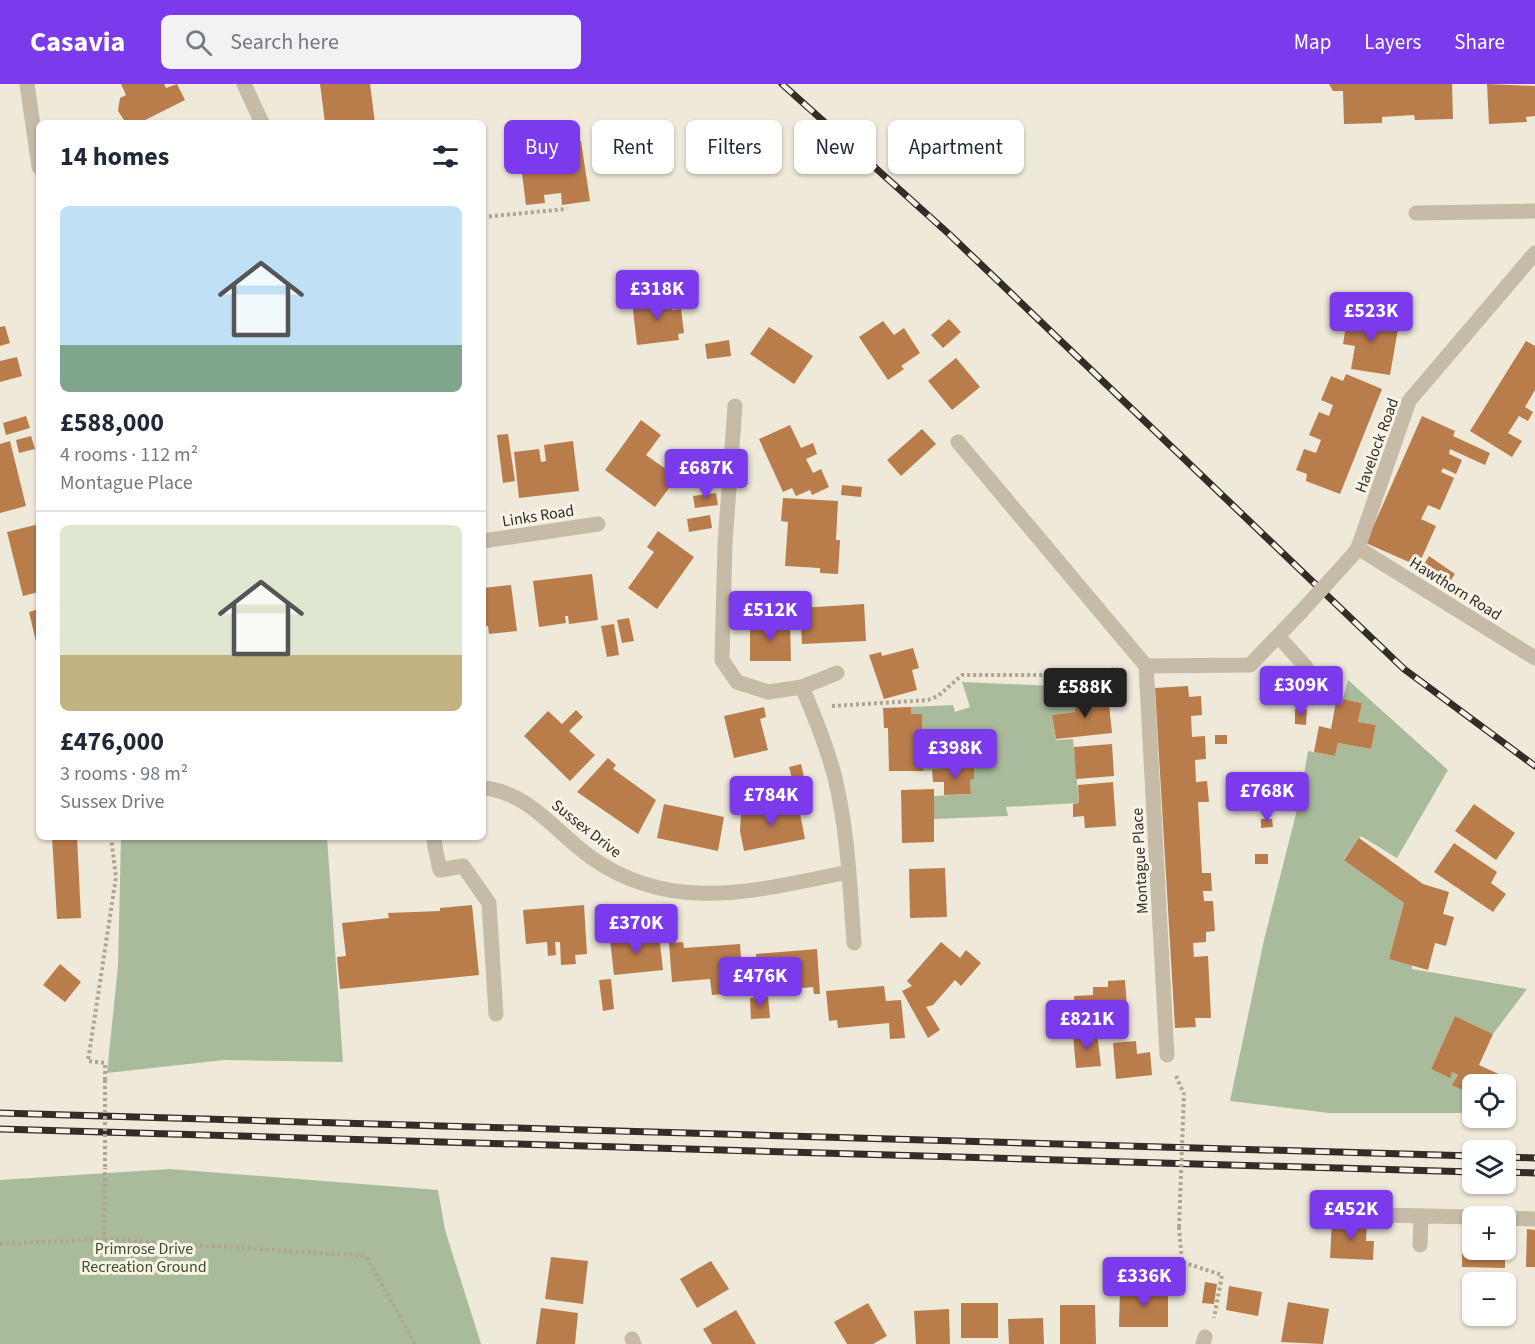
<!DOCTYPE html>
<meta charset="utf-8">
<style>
body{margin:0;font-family:"Source Sans 3",sans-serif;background:#f2f2f3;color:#1f2937;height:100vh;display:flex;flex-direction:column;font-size:22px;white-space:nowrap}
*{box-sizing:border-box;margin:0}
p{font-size:20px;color:#747a83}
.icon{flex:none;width:33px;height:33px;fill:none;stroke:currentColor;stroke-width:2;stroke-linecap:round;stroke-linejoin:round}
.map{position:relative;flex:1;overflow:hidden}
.sheet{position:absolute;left:36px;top:36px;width:450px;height:720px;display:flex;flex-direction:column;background:#fff;border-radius:9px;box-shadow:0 2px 4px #0004}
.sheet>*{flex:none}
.top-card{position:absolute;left:504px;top:36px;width:570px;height:54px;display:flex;gap:12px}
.fabs{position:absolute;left:1462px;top:990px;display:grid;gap:12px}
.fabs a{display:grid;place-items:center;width:54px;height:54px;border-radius:9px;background:#fff;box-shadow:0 2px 4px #0004;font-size:30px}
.price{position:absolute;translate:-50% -51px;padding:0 14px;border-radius:6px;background:#7c3aed;color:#fff;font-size:20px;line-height:39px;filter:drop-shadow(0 2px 3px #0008)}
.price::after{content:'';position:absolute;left:50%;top:36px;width:18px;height:14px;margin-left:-9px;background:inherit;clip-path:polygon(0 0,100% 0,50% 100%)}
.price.on{background:#222;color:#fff}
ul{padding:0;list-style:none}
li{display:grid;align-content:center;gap:12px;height:318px;padding:0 24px}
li+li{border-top:2px solid #e0e1e3}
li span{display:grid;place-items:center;height:186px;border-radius:9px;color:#555}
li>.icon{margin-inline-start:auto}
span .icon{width:108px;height:108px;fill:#fffc;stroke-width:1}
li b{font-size:26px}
h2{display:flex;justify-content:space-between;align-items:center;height:72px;padding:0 24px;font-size:26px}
.tag{padding:0 21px;border-radius:9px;background:#fff;box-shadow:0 2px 4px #0004;font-size:21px;line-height:54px}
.tag.on{background:#7c3aed;color:#fff}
header{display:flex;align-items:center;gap:36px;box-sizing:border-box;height:84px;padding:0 30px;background:#7c3aed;color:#fff}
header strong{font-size:28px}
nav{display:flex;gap:33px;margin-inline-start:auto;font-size:21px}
.search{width:420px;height:54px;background:#f2f2f3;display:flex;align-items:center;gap:15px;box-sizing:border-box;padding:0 21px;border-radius:9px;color:#747a83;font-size:22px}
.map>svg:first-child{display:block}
.green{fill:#aabb9b}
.building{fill:#b97d4c}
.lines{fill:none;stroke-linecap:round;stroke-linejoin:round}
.path{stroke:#b0a591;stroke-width:4;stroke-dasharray:3 3;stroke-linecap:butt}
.lane{stroke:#c5bba7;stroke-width:15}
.street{stroke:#c5bba7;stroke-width:15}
.rail-casing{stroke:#322d27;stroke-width:7}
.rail{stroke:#f7f2e5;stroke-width:4.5;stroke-dasharray:14;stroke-linecap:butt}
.path-bridge{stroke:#b0a591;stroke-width:4;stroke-dasharray:3 3;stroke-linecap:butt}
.street-bridge{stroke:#c5bba7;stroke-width:15}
.labels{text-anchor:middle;stroke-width:6;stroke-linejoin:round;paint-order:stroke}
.street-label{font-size:16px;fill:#322d27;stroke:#f7f2e5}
.park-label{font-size:16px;fill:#3b4e2d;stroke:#f7f2e5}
</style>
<header>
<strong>Casavia</strong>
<div class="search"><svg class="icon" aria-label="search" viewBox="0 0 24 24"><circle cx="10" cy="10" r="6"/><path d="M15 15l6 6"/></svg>Search here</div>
<nav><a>Map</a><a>Layers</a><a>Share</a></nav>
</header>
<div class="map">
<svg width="1535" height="1260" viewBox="0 0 1535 1260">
<rect width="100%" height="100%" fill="#eee9d9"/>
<path class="green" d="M1348 596 1448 686 1397 774 1361 752 1344 775 1404 819 1389 875 1412 881V885L1527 905 1493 950 1455 932 1431 985 1449 993 1452 988 1458 991 1453 1001 1473 1011V1029H1329L1230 1017 1264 856 1300 714 1308 667 1335 672 1338 659 1371 665 1376 641 1358 638 1362 619 1343 615Z
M962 598 1056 602 1057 614 1073 612 1075 628 1052 631 1056 656 1073 655 1079 719 1006 723 1008 732 934 735V712L971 710 970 696 974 695V684L923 687 922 631 911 630V623L953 621 955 628 970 623Z
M121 753H327L343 978 224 976 107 989 118 882Z
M170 1085 438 1106 445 1146 481 1260H0V1096Z"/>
<path class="building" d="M121 0H164L166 4 177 0 185 16 139 39H126L118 27 120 14 126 11Z
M320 0H370L375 39H325Z
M1329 0H1452L1453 35 1415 36 1414 31 1382 33V39L1344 40 1343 7H1333Z
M1487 0 1535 2V32L1526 33 1527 38 1489 40Z
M581 57 590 117 562 121 561 109 544 111 545 119 526 121 519 66Z
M1335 209 1363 213 1361 231 1333 227Z
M671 212 672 226 681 225 684 249 678 250 679 256 637 261 632 217Z
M1348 230 1399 239 1390 291 1351 285 1355 262 1343 260Z
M949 235 961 248 943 264 931 251Z
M883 237 894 251 904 244 920 269 901 282 904 285 888 296 859 253Z
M5 242 10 259 0 262V243Z
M769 243 813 272 794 300 750 270Z
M729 256 731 272 707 275 705 260Z
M1526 257 1535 262V306L1525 323 1533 328 1528 337 1519 332 1508 349 1522 357 1512 373 1470 347Z
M17 273 22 292 0 298V277Z
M956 274 980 303 952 326 928 297Z
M1346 290 1382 305 1340 410 1306 397 1307 390 1296 386 1304 365 1316 369 1321 356 1309 351 1319 328 1329 332 1333 321 1321 316 1331 292 1343 297Z
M26 332 30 344 6 351 3 339Z
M1422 332 1455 347 1453 352 1490 369 1485 381 1450 365 1449 370 1462 376 1456 390 1443 384 1441 388 1454 394 1440 426 1428 421 1421 435 1436 442 1418 482 1366 459Z
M641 336 661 351 646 371 677 393 655 423 605 386Z
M790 341 801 364 813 359 817 370 806 375 813 389 821 385 829 403 812 411 810 406 796 412 792 404 783 408 759 355Z
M922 345 936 360 901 392 887 376Z
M508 350 515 397 503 399 497 351Z
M31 352 35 365 19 369 16 356Z
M10 357 26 422 0 429V360Z
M573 357 579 407 519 414 514 368 539 365 541 378 546 377 544 361Z
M842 401 862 403 861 413 841 411Z
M716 409 718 421 695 424 693 412Z
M783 414 838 417 836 456H840L838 490 820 489V484L785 482 788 438 781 437Z
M710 431 712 444 689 448 687 435Z
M39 440V508L23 512 7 448Z
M658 447 694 473 657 525 628 504 654 468 647 463Z
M1429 472 1455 490 1445 505 1419 488Z
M592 490 598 536 569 540 568 532H565L566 539 539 543 533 497Z
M511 501 517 547 489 550 488 542H483V504Z
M864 520 866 557 802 560 800 524Z
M39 525V566H38L29 528Z
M629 534 634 557 622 559 617 536Z
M750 539H790L791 577H750Z
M614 540 619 571 607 573 601 542Z
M913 564 919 584 912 586 917 606 884 615 869 571 881 568 882 572Z
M1082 599 1084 611 1057 614 1056 602Z
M1188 602 1189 613 1201 612 1202 631 1191 632 1192 653 1205 652 1206 675 1195 676 1196 698 1207 697 1209 718H1198L1202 789H1211L1212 807H1203L1204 817H1213L1215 847 1206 848V858L1193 859 1194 873 1208 872 1211 934H1195L1196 943 1175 944 1155 604Z
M1297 608 1308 609V621L1296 620Z
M1108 611 1112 649 1056 655 1052 631 1075 628 1074 614Z
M1343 615 1362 619 1358 638 1376 641 1371 665 1338 659 1335 672 1314 668 1319 642 1331 645 1336 618 1342 619Z
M764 623 766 633 760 635 768 666 734 674 724 632Z
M911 623V630H922L923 687H889L888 644H884L883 624Z
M1295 625H1307L1306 641 1295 640Z
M576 626 583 633 569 647 595 671 570 697 524 652 548 627 562 640Z
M1215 651H1227V660H1215Z
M1112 660 1114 692 1076 695 1074 663Z
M608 674 616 681 613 685 656 716 638 750 577 708Z
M801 680 807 706 796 709 789 683Z
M974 683V695L970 696 971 710 944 711V698H933L932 685Z
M1113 698 1116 742 1085 744 1084 732 1073 733V720L1079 719 1078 701Z
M934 705V758L902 759 901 706Z
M798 719 805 755 744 767 740 747 741 729Z
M664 720 724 733 718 767 657 754Z
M1474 720 1515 749 1496 776 1455 747Z
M1261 735H1272L1273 743 1261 744Z
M52 753H77L81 834 57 835Z
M1359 754 1423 800 1449 808 1443 830 1454 833 1446 862 1435 859 1428 886 1389 875 1404 819 1344 776Z
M1454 759 1497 788 1491 799 1506 810 1493 828 1434 788Z
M1255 770H1268V780H1255Z
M945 784 947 833 910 834 909 785Z
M472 821 479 891 340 905 337 873 346 872 342 839 389 834 388 829 440 827V824Z
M584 821 587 870 575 871 576 880 561 881 560 858H555L556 871 548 872 547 858 526 860 523 826Z
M659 851 663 886 614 891 610 856Z
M683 858 684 864 740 860 743 902 736 903 735 896 723 897 724 910 712 911 710 895 672 898 669 859Z
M941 858 960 874 966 866 981 879 961 902 955 896 933 921 926 923 940 946 928 954 902 907 912 902 907 897Z
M817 865 820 910H814L813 903 748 909 746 878H756V870Z
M60 880 81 898 65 918 43 901Z
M611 895 614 925 603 927 599 896Z
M1125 896 1128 935 1100 937V934L1086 935 1085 930 1075 931 1074 912 1093 911V903H1108V897Z
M884 902 886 917 901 916 905 954 890 955 889 939 838 944 837 936 829 937 826 907Z
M768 913 770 934 751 935 750 914Z
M1455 932 1493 950 1479 981 1514 997 1506 1013V1000H1473V1011L1452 1001 1458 991 1452 988 1450 994 1431 985Z
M1097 949 1101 982 1076 984 1073 951Z
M1136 957 1137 970 1150 968 1152 991 1116 995 1113 959Z
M1332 1137 1367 1139 1366 1157H1374L1373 1176 1330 1174Z
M1527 1145 1535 1146V1183H1526Z
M1470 1146 1473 1147V1166H1505V1184L1462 1183V1165H1469Z
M551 1173 588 1177 583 1220 545 1215Z
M711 1177 729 1205 697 1224 680 1195Z
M1205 1198 1217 1200 1214 1220 1202 1219Z
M1229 1202 1262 1208 1258 1232 1226 1226Z
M1120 1205H1168V1243H1119Z
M1288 1218 1329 1225 1323 1260 1281 1258Z
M868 1219 887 1252 873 1260H847L834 1238Z
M961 1219H998V1254H961Z
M1060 1221H1095L1096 1260H1060Z
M541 1224 578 1229 575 1260H536Z
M949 1225 950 1260H916L914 1227Z
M736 1226 756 1260H712L703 1245Z
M1043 1234 1044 1260H1009L1008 1235Z"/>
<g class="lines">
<path class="path" d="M483 133 567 125
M832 622 928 616 938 612 962 591H1056L1118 585
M1176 992 1184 1010
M105 996V979L88 977 116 793 111 753
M1179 1143 1182 1178 1222 1191 1214 1234
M104 1155 366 1172 415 1260
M0 1160 104 1155 105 1084"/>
<path class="lane" d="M1416 129 1535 127
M735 322 725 459 722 576 737 598 768 608
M435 763 440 786 463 782 489 819 496 930"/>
<path class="street" d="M27 0 39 83
M244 0 262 39
M958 358 1146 582 1250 581 1301 528
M483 457 598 440
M1358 464 1535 574
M1351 473 1358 464 1409 317 1535 169
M1278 552 1306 583
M1146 582 1167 971
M802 603C815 633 827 663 835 694 848 748 850 805 854 859
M768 608 802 603 837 589
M483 704C527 707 555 747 589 772 672 832 757 806 849 788
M434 753 435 763
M1382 1131 1473 1133
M1506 1134 1535 1135
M1420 1161 1421 1132
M632 1255 634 1260
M1203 1260 1205 1253"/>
<defs>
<path id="rail" d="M782 0 949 150 1404 585 1535 682
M0 1029 1473 1072
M0 1045 1473 1088
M1506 1073 1535 1074
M1506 1088 1535 1089"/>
</defs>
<use href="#rail" class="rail-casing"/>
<use href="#rail" class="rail"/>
<path class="path-bridge" d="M105 996V1084
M1179 1143 1184 1010"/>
<path class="street-bridge" d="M1301 528 1351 473"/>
</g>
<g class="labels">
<g class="street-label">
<text transform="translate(1376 361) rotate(-70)" y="6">Havelock Road</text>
<text transform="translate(538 431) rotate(-9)" y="6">Links Road</text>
<text transform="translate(1456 504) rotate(32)" y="6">Hawthorn Road</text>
<text transform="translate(587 744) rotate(38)" y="6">Sussex Drive</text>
<text transform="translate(1139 777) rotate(-93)" y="6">Montague Place</text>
</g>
<g class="park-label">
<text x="144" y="1170">Primrose Drive<tspan x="144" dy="18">Recreation Ground</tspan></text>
</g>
</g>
</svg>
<div class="fabs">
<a><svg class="icon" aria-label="locate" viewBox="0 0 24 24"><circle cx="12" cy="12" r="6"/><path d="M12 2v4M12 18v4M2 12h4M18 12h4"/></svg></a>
<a><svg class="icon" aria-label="layers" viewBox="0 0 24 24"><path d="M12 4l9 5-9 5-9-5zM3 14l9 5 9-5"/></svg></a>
<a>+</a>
<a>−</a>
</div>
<b class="price" style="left:657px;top:237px">£318K</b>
<b class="price" style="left:1371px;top:259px">£523K</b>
<b class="price" style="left:706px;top:416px">£687K</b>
<b class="price" style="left:770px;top:558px">£512K</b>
<b class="price" style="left:1301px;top:633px">£309K</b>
<b class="price on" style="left:1085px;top:635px">£588K</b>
<b class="price" style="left:955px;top:696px">£398K</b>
<b class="price" style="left:1267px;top:739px">£768K</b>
<b class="price" style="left:771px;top:743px">£784K</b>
<b class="price" style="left:636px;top:871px">£370K</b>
<b class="price" style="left:760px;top:924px">£476K</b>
<b class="price" style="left:1087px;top:967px">£821K</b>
<b class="price" style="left:1351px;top:1157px">£452K</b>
<b class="price" style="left:1144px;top:1224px">£336K</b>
<div class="top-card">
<a class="tag on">Buy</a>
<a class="tag">Rent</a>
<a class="tag">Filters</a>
<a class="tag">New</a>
<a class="tag">Apartment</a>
</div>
<section class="sheet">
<h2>14 homes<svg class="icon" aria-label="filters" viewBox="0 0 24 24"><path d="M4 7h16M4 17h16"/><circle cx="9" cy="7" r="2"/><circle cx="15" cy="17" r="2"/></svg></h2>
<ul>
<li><span style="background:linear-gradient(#bfe0f5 75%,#7fa58c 0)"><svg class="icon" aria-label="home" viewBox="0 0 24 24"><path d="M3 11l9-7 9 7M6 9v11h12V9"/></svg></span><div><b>£588,000</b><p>4 rooms · 112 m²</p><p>Montague Place</p></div></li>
<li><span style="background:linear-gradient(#dfe7d0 70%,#c2b280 0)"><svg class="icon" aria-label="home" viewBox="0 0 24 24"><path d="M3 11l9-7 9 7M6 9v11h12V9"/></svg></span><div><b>£476,000</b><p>3 rooms · 98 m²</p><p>Sussex Drive</p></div></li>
</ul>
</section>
</div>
